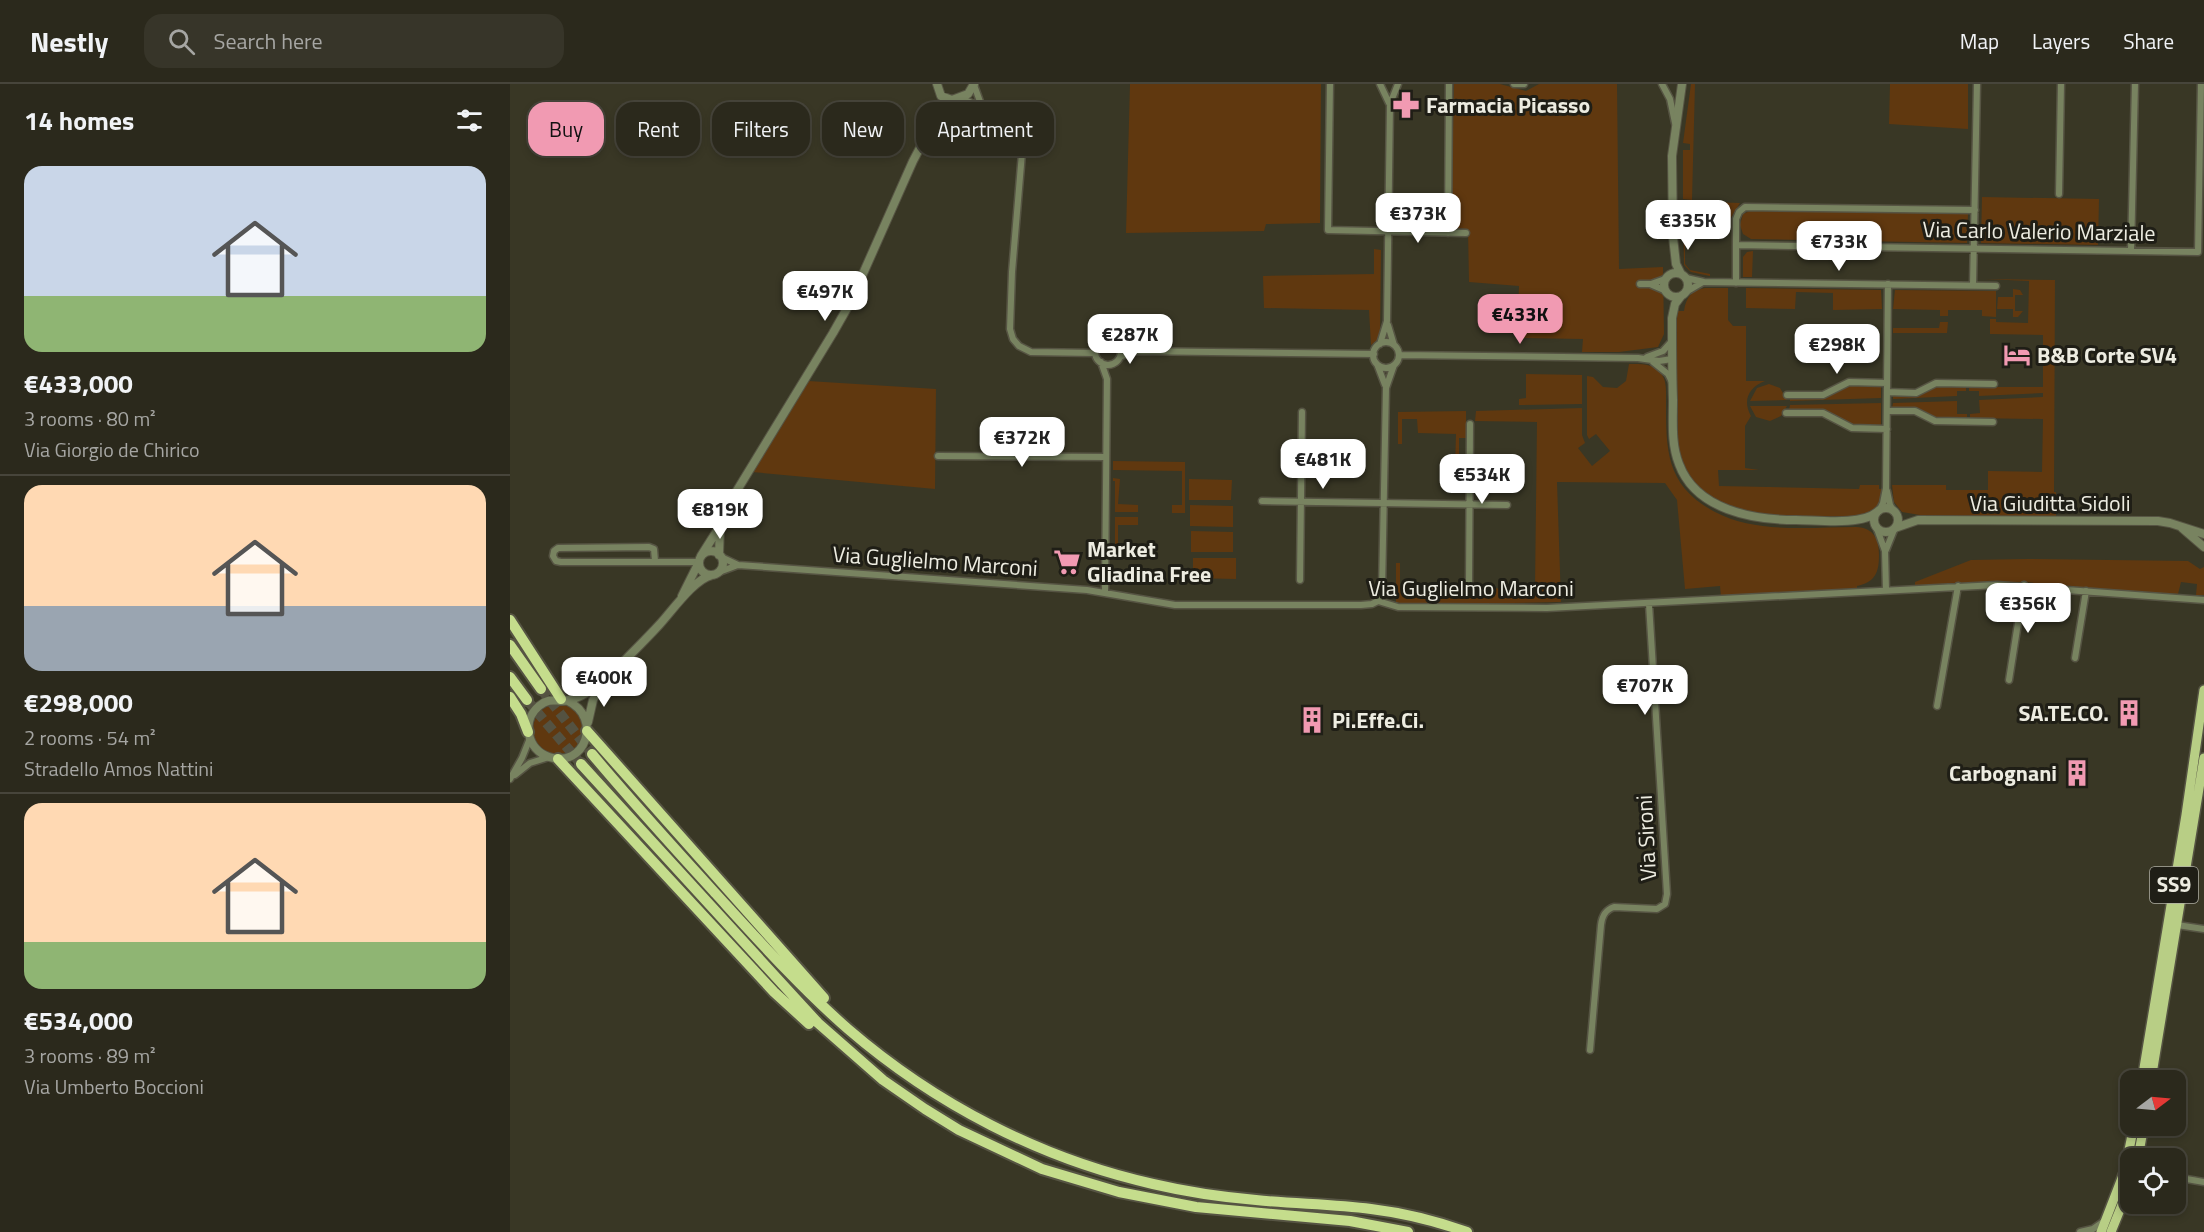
<!DOCTYPE html>
<meta charset="utf-8">
<style>
body{margin:0;font-family:"Titillium Web",sans-serif;background:#373529;color:#f1f3f6;height:100vh;display:flex;flex-direction:column;font-size:22px;white-space:nowrap}
*{box-sizing:border-box;margin:0}
p{font-size:20px;color:#a6a6a3}
.icon{flex:none;width:33px;height:33px;fill:none;stroke:currentColor;stroke-width:2;stroke-linecap:round;stroke-linejoin:round}
.map{position:relative;flex:1;overflow:hidden}
.panel{display:flex;flex-direction:column;background:#2b291c;width:510px}
.panel>*{flex:none}
.hud{position:absolute;left:18px;top:18px;width:570px;height:54px;display:flex;gap:12px}
.needle{width:39px;rotate:74deg}
.controls{position:absolute;left:1610px;top:986px;display:grid;gap:12px}
.controls a{display:grid;place-items:center;width:66px;height:66px;border-radius:12px;background:#2b291c;box-shadow:0 3px 9px #0003,0 0 0 2px #47453b;font-size:30px}
.price{position:absolute;translate:-50% -51px;padding:0 14px;border-radius:12px;background:#fff;color:#222;font-size:20px;line-height:39px;filter:drop-shadow(0 2px 3px #0008)}
.price::after{content:'';position:absolute;left:50%;top:36px;width:18px;height:14px;margin-left:-9px;background:inherit;clip-path:polygon(0 0,100% 0,50% 100%)}
.price.on{background:#f19ab2;color:#111}
ul{padding:0;list-style:none}
li{display:grid;align-content:center;gap:12px;height:318px;padding:0 24px}
li+li{border-top:2px solid #47453b}
li span{display:grid;place-items:center;height:186px;border-radius:18px;color:#555}
li>.icon{margin-inline-start:auto}
span .icon{width:108px;height:108px;fill:#fffc;stroke-width:1}
li b{font-size:26px}
h2{display:flex;justify-content:space-between;align-items:center;height:72px;padding:0 24px;font-size:26px}
.chip{padding:0 21px;border-radius:18px;background:#2b291c;box-shadow:0 3px 9px #0003,0 0 0 2px #47453b;font-size:21px;line-height:54px}
.chip.on{background:#f19ab2;color:#111}
header{display:flex;align-items:center;gap:36px;box-sizing:border-box;height:84px;padding:0 30px;background:#2b291c;border-bottom:2px solid #47453b}
header strong{font-size:28px}
nav{display:flex;gap:33px;margin-inline-start:auto;font-size:21px}
.search{width:420px;height:54px;background:#373529;display:flex;align-items:center;gap:15px;box-sizing:border-box;padding:0 21px;border-radius:18px;color:#a6a6a3;font-size:22px}
main{display:flex;flex:1;min-height:0}
.map>svg:first-child{display:block}
.green{fill:#60380f}
.lines{fill:none;stroke-linecap:round;stroke-linejoin:round}
.trunk-tunnel{stroke:#545241;stroke-width:10;stroke-dasharray:10 5;stroke-linecap:butt}
.minor-casing{stroke:#565443;stroke-width:9}
.tertiary-casing{stroke:#565443;stroke-width:10}
.primary-casing{stroke:#565443;stroke-width:12}
.trunk-casing{stroke:#565443;stroke-width:14}
.minor{stroke:#788360;stroke-width:6}
.tertiary{stroke:#788360;stroke-width:8}
.primary{stroke:#b8ce85;stroke-width:9}
.trunk{stroke:#c5dd8c;stroke-width:10}
.labels{text-anchor:middle;stroke-width:6;stroke-linejoin:round;paint-order:stroke}
.shield{fill:#1f1e16;stroke:#afaea4;stroke-width:1.5}
.shield-label{font-size:21px;font-weight:bold;fill:#edece1}
.poi-label{font-size:22px;font-weight:bold;fill:#edece1;stroke:#1f1e16;text-anchor:start}
.street-label{font-size:22px;fill:#edece1;stroke:#1f1e16}
</style>
<header>
<strong>Nestly</strong>
<div class="search"><svg class="icon" aria-label="search" viewBox="0 0 24 24"><circle cx="10" cy="10" r="6"/><path d="M15 15l6 6"/></svg>Search here</div>
<nav><a>Map</a><a>Layers</a><a>Share</a></nav>
</header>
<main>
<section class="panel">
<h2>14 homes<svg class="icon" aria-label="filters" viewBox="0 0 24 24"><path d="M4 7h16M4 17h16"/><circle cx="9" cy="7" r="2"/><circle cx="15" cy="17" r="2"/></svg></h2>
<ul>
<li><span style="background:linear-gradient(#c9d6e8 70%,#8fb573 0)"><svg class="icon" aria-label="home" viewBox="0 0 24 24"><path d="M3 11l9-7 9 7M6 9v11h12V9"/></svg></span><div><b>€433,000</b><p>3 rooms · 80 m²</p><p>Via Giorgio de Chirico</p></div></li>
<li><span style="background:linear-gradient(#ffd9b3 65%,#9aa5b1 0)"><svg class="icon" aria-label="home" viewBox="0 0 24 24"><path d="M3 11l9-7 9 7M6 9v11h12V9"/></svg></span><div><b>€298,000</b><p>2 rooms · 54 m²</p><p>Stradello Amos Nattini</p></div></li>
<li><span style="background:linear-gradient(#ffd9b3 75%,#8fb573 0)"><svg class="icon" aria-label="home" viewBox="0 0 24 24"><path d="M3 11l9-7 9 7M6 9v11h12V9"/></svg></span><div><b>€534,000</b><p>3 rooms · 89 m²</p><p>Via Umberto Boccioni</p></div></li>
</ul>
</section>
<div class="map">
<svg width="1694" height="1148" viewBox="0 0 1694 1148">
<rect width="100%" height="100%" fill="#393725"/>
<path class="green" d="M620 0H811L810 139 756 140 754 147 616 149Z
M944 0H990L1016 7 1029 0H1107L1109 185 1153 183 1154 250 1148 263 1109 268H1072L1073 255 1007 254 1009 202 959 198 958 145 941 144Z
M1181 0H1185L1182 116 1173 115V66H1180V60L1173 59Z
M1380 0H1458V45L1379 40Z
M1472 113 1589 115 1588 161 1471 159Z
M1173 117 1199 118V130H1181L1175 134V180L1180 186 1200 190V192L1181 188 1174 181Z
M1200 118 1230 119 1220 135H1213L1211 130H1201Z
M1242 126 1458 130 1457 159 1241 155 1233 150 1230 141 1233 130Z
M864 165 871 166 870 254 861 261 859 226 754 224 753 192 864 190Z
M1243 167 1242 193H1233V173L1237 168Z
M1475 195 1545 196 1544 408H1546V433L1410 432V431L1392 428 1384 418 1382 401H1436V406H1478V387L1532 388 1533 335 1460 334V330L1470 329 1469 316 1533 313V309L1469 312V307H1459V303H1533V251L1480 250V235H1486V238L1518 239 1519 197Z
M1195 204H1218V236L1223 242H1236V297H1255C1239 303 1232 316 1241 332L1235 342V384L1249 386H1208L1209 402 1349 405 1350 401H1369V405H1372C1371 420 1366 428 1352 432 1290 432 1180 444 1168 360L1166 227H1174C1176 213 1182 206 1195 204Z
M1236 204 1371 206 1372 225 1323 226V209L1286 208 1285 225 1236 224Z
M1503 205 1510 206 1513 211H1505V227H1513L1508 233H1503V225H1487L1488 213H1503Z
M1385 206 1486 207V233L1472 232V226H1438V232H1430V226L1383 225Z
M1430 238H1438L1437 249H1383V244H1429Z
M1119 280C1131 280 1145 279 1152 291 1157 298 1156 309 1156 318 1156 367 1156 402 1205 428 1247 450 1300 443 1346 443 1364 444 1369 455 1369 471 1369 489 1365 498 1347 502V504L1257 510C1242 508 1227 512 1211 513L1210 502 1175 505 1167 416 1155 399 1047 398 1051 518 899 521 886 518V479H890V503L1025 505 1027 338 965 337 966 327 1072 324V351L1075 359 1068 364 1082 382 1100 367 1086 350 1079 355 1077 351V292L1083 293 1093 303 1107 304 1116 297Z
M1016 290 1072 291V320L1009 321V315L1016 314Z
M298 297 426 305 425 405 242 388Z
M1259 300 1270 304 1277 316 1240 317 1247 304Z
M1340 301H1371V314L1280 317V314H1314Z
M1426 302 1456 303V307H1447V312L1383 315V311L1406 312Z
M1447 317V330H1457V334H1426L1406 324H1382L1383 319Z
M1371 319V342L1343 341 1313 326H1279L1280 321Z
M1240 322H1277L1271 332 1260 337 1246 333Z
M956 327V354H949V380H956V383H945L946 350 908 349 907 335H892V360H888V328Z
M603 377 675 378V429H662V421H672V387L603 386Z
M603 394 610 395 608 420 628 421V428H605V397H603Z
M679 395 722 396 721 416H679Z
M680 421 723 422V443L680 442Z
M605 433H628V441H608V467H603L605 464Z
M681 447 723 448V468H681Z
M683 474H726V495L683 494Z
M1517 475 1678 477 1690 485 1694 483V511H1686L1687 500 1671 498 1668 510 1599 506 1515 498H1472L1405 502V498L1461 476Z
M23 645a25 25 0 1 1 50 0a25 25 0 1 1-50 0Z"/>
<g class="lines">
<path class="trunk-tunnel" d="M31 605 82 670
M17 616 71 680"/>
<defs>
<path id="minor" d="M820 0 818 146 956 149
M870 0 879 19
M1004 0H1014
M1152 0 1160 15 1165 39
M464 1 472 23
M447 15 455 16C489 32 509 24 512 69L502 188 500 245 503 255 509 262 521 268 585 269
M1549 110 1551 0
M938 149 939 0
M1226 161 1688 168 1691 0
M1621 167 1625 0
M1176 194 1194 198 1486 202
M1226 199V135L1229 128 1235 123 1465 126
M1130 200H1141L1155 195
M1140 200 1154 206
M1463 201 1467 0
M1176 208 1193 198
M878 241 884 261
M585 268a13 13 0 1 1 26 0a13 13 0 1 1-26 0Z
M863 271a13 13 0 1 1 26 0a13 13 0 1 1-26 0Z
M870 260 877 237 880 20 888 0
M889 271 1128 274 1149 277 1162 275
M610 273 622 267 864 270
M1137 273 1153 267 1162 257
M591 278 597 295 595 508
M1143 278 1158 290 1162 298
M867 280 875 301
M1377 308 1406 309 1426 299 1484 300
M1277 311H1313L1339 298 1377 299
M1377 327H1405L1425 337 1483 338
M1276 329H1313L1342 344 1377 345
M428 372 596 373
M1377 407 1380 421 1384 428
M752 417 997 421
M1369 427 1373 419 1376 404 1378 200
M1367 445 1375 467 1376 506
M1376 466 1384 446
M211 473 228 481
M145 477 144 465 139 463 48 464 44 467 43 472 46 477 51 478H189
M209 488 228 481 577 506 665 521H851L862 520 868 517 888 523 1037 524 1487 501 1694 516
M790 496 792 328
M959 501 960 340
M868 517 872 506 876 304 884 281
M1565 574 1576 507
M1499 596 1514 501
M1427 622 1448 502
M5 691 20 679 39 673
M0 695 12 674 20 654
M1667 841 1694 845
M1080 966 1091 841C1092 832 1095 826 1104 823L1147 825 1155 820 1157 810 1139 520
M1665 1093 1694 1098
M1570 1148 1583 1145 1593 1138"/>
<path id="tertiary" d="M427 0 431 12 442 16 458 10 464 0
M1154 201a12 12 0 1 1 24 0a12 12 0 1 1-24 0Z
M1171 190 1166 180 1163 153 1162 72 1172 0
M1171 212 1165 220 1162 234C1162 261 1162 289 1163 316 1163 338 1161 360 1169 380 1186 426 1243 436 1286 436 1307 436 1351 442 1367 428
M1364 436a12 12 0 1 1 24 0a12 12 0 1 1-24 0Z
M1385 444 1408 436 1648 437 1660 439 1694 450
M1672 444 1694 463
M189 479a12 12 0 1 1 24 0a12 12 0 1 1-24 0Z
M209 471 210 443
M191 472 210 442 223 413 323 249 340 219 403 77 431 24 440 16
M172 512 188 480
M58 617C93 634 75 685 39 673 17 666 11 637 29 622 41 612 47 619 59 616 81 611 99 591 114 577 126 565 138 553 149 541 162 527 184 495 202 491
M78 638 83 616 92 599"/>
<path id="primary" d="M1632 996 1676 731 1694 606
M1641 996 1694 674
M1628 1074 1634 1041
M1591 1148 1615 1086 1624 1041
M1601 1148 1620 1101"/>
<path id="trunk" d="M0 536 51 615
M0 561 31 605
M0 593 17 616
M0 613 11 630 18 648
M77 647 314 914
M82 670C122 718 165 765 207 811 249 857 291 904 338 945 425 1020 531 1075 643 1100 677 1108 711 1113 746 1116 784 1120 823 1120 861 1125 894 1129 926 1137 957 1148
M48 675 264 908 299 940
M71 680 308 939 373 996 415 1025 449 1046 532 1085 609 1108 686 1123 840 1137 898 1148"/>
</defs>
<use href="#minor" class="minor-casing"/>
<use href="#tertiary" class="tertiary-casing"/>
<use href="#primary" class="primary-casing"/>
<use href="#trunk" class="trunk-casing"/>
<use href="#minor" class="minor"/>
<use href="#tertiary" class="tertiary"/>
<use href="#primary" class="primary"/>
<use href="#trunk" class="trunk"/>
</g>
<defs>
<symbol id="pharmacy-bare" viewBox="-9 -9 18 18"><path d="M-2-6h4v4h4v4h-4v4h-4v-4h-4v-4h4Z" fill="#f19ab2" stroke="#1f1e16" stroke-width="2.5" paint-order="stroke"/></symbol>
<symbol id="hotel-bare" viewBox="-9 -9 18 18"><path d="M-6-4.5h1.5V1H6V5H4.5V3h-9V5H-6ZM-4 0a1.8 1.8 0 1 1 3.6 0ZM.5 0V-2.5h3Q6-2.5 6 0Z" fill="#f19ab2" stroke="#1f1e16" stroke-width="2.5" paint-order="stroke"/></symbol>
<symbol id="supermarket-bare" viewBox="-9 -9 18 18"><path d="M-6-5.5h2.5l.6 2H6L4.5 2H-2.5L-4.4-4H-6ZM-1.5 3.2a1.3 1.3 0 1 0 .1 0ZM3 3.2a1.3 1.3 0 1 0 .1 0Z" fill="#f19ab2" stroke="#1f1e16" stroke-width="2.5" paint-order="stroke"/></symbol>
<symbol id="building-bare" viewBox="-9 -9 18 18"><path d="M-4-6H4V6H1V3H-1V6H-4ZM-2.5-4.3h1.7v1.8h-1.7ZM.8-4.3h1.7v1.8H.8ZM-2.5-1h1.7V.8h-1.7ZM.8-1h1.7V.8H.8Z" fill="#f19ab2" stroke="#1f1e16" stroke-width="2.5" paint-order="stroke"/></symbol>
</defs>
<g fill-rule="evenodd">
<use href="#pharmacy-bare" x="877" y="2" width="38" height="38"/>
<use href="#hotel-bare" x="1488" y="252" width="38" height="38"/>
<use href="#supermarket-bare" x="538" y="459" width="38" height="38"/>
<use href="#building-bare" x="1600" y="610" width="38" height="38"/>
<use href="#building-bare" x="783" y="617" width="38" height="38"/>
<use href="#building-bare" x="1548" y="670" width="38" height="38"/>
</g>
<g class="labels">
<rect class="shield" x="1640" y="783" width="48" height="36" rx="4.5"/>
<g class="shield-label">
<text x="1664" y="808">SS9</text>
</g>
<g class="poi-label">
<text x="916" y="29">Farmacia Picasso</text>
<text x="1527" y="279">B&amp;B Corte SV4</text>
<text x="577" y="473">Market<tspan x="577" dy="25">Gliadina Free</tspan></text>
<text x="1599" y="637" text-anchor="end">SA.TE.CO.</text>
<text x="822" y="644">Pi.Effe.Ci.</text>
<text x="1547" y="697" text-anchor="end">Carbognani</text>
</g>
<g class="street-label">
<text transform="translate(1529 147) rotate(1)" y="8">Via Carlo Valerio Marziale</text>
<text x="1540" y="427">Via Giuditta Sidoli</text>
<text transform="translate(425 477) rotate(4)" y="8">Via Guglielmo Marconi</text>
<text x="961" y="512">Via Guglielmo Marconi</text>
<text transform="translate(1136 754) rotate(-93)" y="8">Via Sironi</text>
</g>
</g>
</svg>
<div class="controls">
<a><svg class="needle" viewBox="-14 -14 28 28"><path d="M0-13l5 13h-10z" fill="#e53935"/><path d="M0 13l5-13h-10z" fill="#a6a6a3"/></svg></a>
<a><svg class="icon" aria-label="locate" viewBox="0 0 24 24"><circle cx="12" cy="12" r="6"/><path d="M12 2v4M12 18v4M2 12h4M18 12h4"/></svg></a>
</div>
<b class="price" style="left:908px;top:160px">€373K</b>
<b class="price" style="left:1178px;top:167px">€335K</b>
<b class="price" style="left:1329px;top:188px">€733K</b>
<b class="price" style="left:315px;top:238px">€497K</b>
<b class="price on" style="left:1010px;top:261px">€433K</b>
<b class="price" style="left:620px;top:281px">€287K</b>
<b class="price" style="left:1327px;top:291px">€298K</b>
<b class="price" style="left:512px;top:384px">€372K</b>
<b class="price" style="left:813px;top:406px">€481K</b>
<b class="price" style="left:972px;top:421px">€534K</b>
<b class="price" style="left:210px;top:456px">€819K</b>
<b class="price" style="left:1518px;top:550px">€356K</b>
<b class="price" style="left:94px;top:624px">€400K</b>
<b class="price" style="left:1135px;top:632px">€707K</b>
<div class="hud">
<a class="chip on">Buy</a>
<a class="chip">Rent</a>
<a class="chip">Filters</a>
<a class="chip">New</a>
<a class="chip">Apartment</a>
</div>
</div>
</main>
